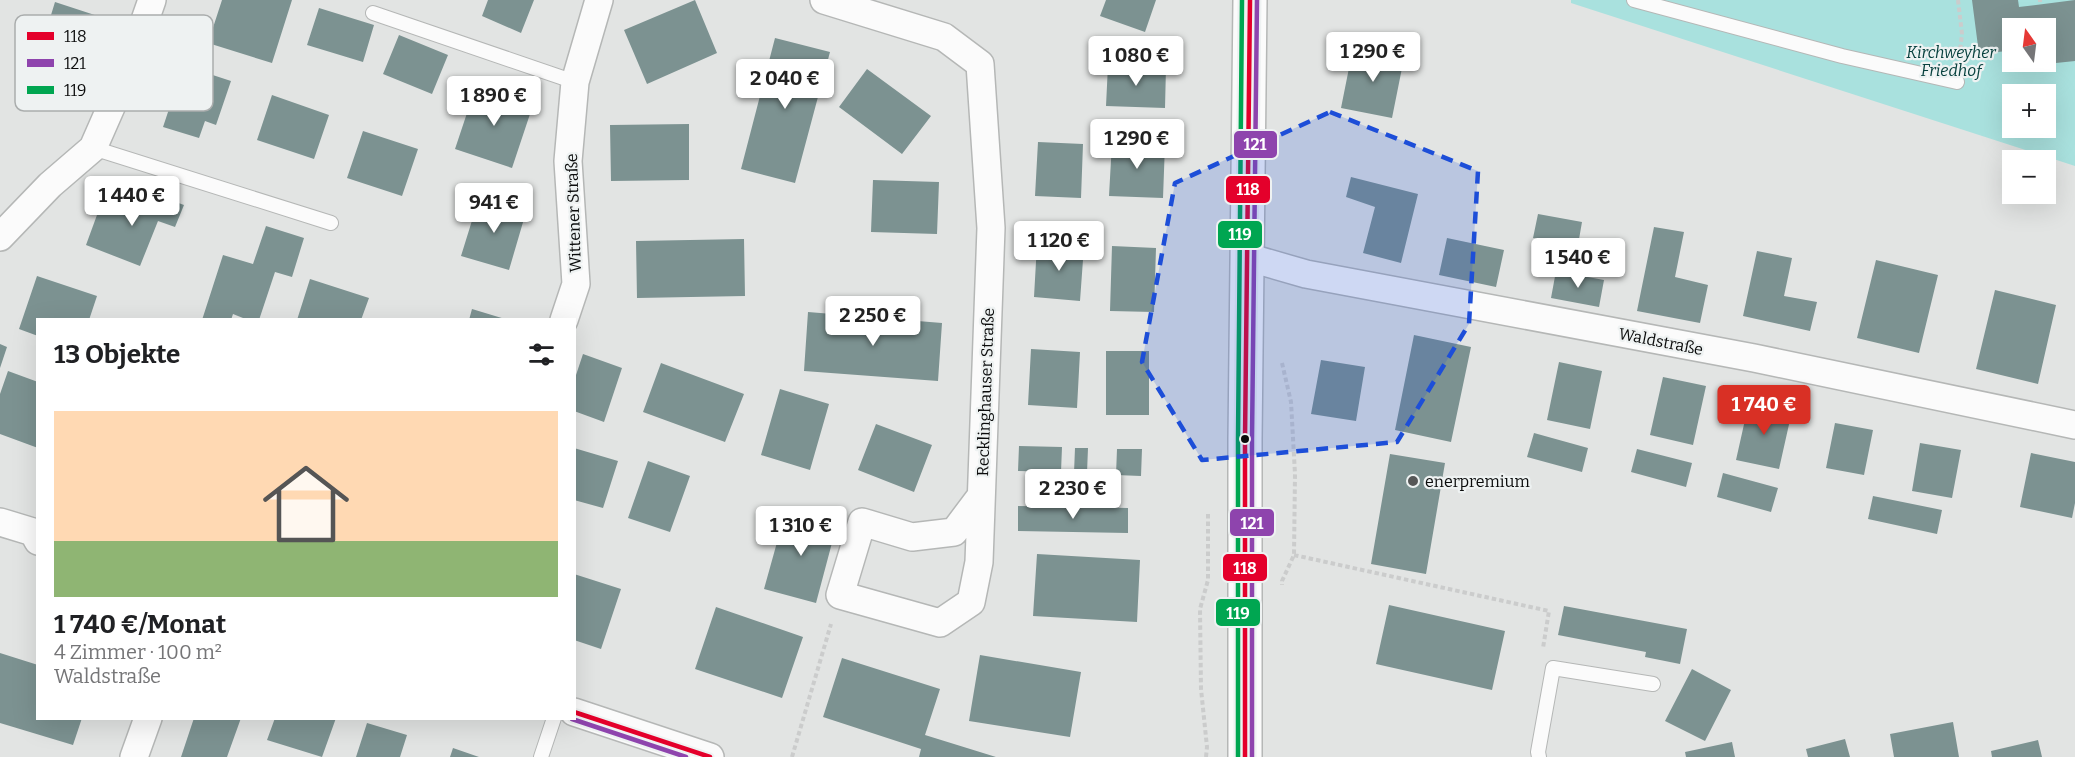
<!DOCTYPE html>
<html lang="de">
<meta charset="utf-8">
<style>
body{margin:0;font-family:Bitter,serif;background:#f2f2f2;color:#202124;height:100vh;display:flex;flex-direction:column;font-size:22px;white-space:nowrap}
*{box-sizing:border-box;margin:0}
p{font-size:20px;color:#757577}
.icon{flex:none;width:33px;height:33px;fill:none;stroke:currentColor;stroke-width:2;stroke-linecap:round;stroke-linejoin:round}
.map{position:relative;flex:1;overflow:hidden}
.panel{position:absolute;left:36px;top:318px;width:540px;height:402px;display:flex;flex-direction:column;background:#fff;border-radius:0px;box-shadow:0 6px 24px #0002}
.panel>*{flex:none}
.needle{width:39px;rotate:346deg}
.tools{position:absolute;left:2002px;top:18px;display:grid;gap:12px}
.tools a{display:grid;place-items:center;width:54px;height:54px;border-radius:0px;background:#fff;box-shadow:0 6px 24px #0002;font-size:30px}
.price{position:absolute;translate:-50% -51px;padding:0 14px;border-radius:6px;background:#fff;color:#222;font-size:20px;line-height:39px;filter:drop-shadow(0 2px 3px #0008)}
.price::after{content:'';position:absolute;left:50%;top:36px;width:18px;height:14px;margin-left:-9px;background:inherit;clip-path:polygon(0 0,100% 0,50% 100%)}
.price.current{background:#d93025;color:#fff}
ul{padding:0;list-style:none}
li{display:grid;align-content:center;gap:12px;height:318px;padding:0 18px}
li+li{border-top:2px solid #e0e0e0}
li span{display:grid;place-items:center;height:186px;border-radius:0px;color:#555}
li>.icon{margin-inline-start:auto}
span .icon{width:108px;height:108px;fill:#fffc;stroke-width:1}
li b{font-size:26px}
h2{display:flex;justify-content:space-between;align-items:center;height:72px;padding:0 18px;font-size:26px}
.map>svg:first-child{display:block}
.green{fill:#a9e1de;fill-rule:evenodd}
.building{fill:#7c9291;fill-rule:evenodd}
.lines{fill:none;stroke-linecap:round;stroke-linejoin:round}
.lane-casing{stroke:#b5b7b6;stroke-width:16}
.street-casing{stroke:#b5b7b6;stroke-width:30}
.secondary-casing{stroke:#b5b7b6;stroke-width:36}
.path{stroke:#cbcccc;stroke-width:4;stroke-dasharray:4.5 3;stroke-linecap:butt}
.lane{stroke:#fbfbfb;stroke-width:14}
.street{stroke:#fbfbfb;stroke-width:27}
.secondary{stroke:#fbfbfb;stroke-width:33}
.bus-1-casing{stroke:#eef2f2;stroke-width:9}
.bus-2-casing{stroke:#eef2f2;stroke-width:9}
.bus-3-casing{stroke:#eef2f2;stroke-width:9}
.bus-1{stroke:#e4002b;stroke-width:4.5}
.bus-2{stroke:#8e44ad;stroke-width:4.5}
.bus-3{stroke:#00a651;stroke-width:4.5}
.marked{fill:#1d4ed8;fill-opacity:0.2;stroke:#1d4ed8;stroke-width:4.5;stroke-dasharray:12 8;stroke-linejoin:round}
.bus-dot{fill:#0a0b0b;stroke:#eef2f2;stroke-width:2}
.poi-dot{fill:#565757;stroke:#eef2f2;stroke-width:2}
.labels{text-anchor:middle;stroke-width:4.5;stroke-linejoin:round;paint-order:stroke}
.park-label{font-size:16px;font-style:italic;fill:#07413e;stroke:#eef2f2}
.street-label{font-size:16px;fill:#0a0b0b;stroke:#eef2f2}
.poi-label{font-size:16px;fill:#0a0b0b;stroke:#eef2f2;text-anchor:start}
.key{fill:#eef2f2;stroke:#aaadad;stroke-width:1.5}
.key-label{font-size:16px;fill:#0a0b0b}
.line-badge{stroke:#eef2f2;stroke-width:2}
.badge-label{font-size:16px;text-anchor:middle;font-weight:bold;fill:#fff}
</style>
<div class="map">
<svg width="2075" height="757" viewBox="0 0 2075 757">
<rect width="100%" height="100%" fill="#e2e4e3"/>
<path class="green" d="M1571 0H2075V166L1571 3ZM2013 28H2046V62H2013ZM2013 94H2046V128H2013Z"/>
<path class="building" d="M222 0H292L272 63 208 43Z
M488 0H534L521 33 482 16Z
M695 0 717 53 647 84 624 30Z
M1106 0H1156L1145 32 1100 16Z
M1972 0H2018L2019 7 2075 0V61L2009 68 2007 51 1979 54ZM2013 28H2046V62H2013Z
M55 2 110 20 101 46 47 28Z
M319 8 374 25 363 62 307 45Z
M399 35 448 55 432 94 383 74Z
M775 38 830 52 795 183 741 169Z
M1353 48 1404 58 1392 118 1341 108Z
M173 62 231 81 216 125 205 121 199 138 163 127 169 109 159 106Z
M1108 65 1166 67 1165 108 1106 106Z
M867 69 931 116 902 154 839 107Z
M476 86 533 105 512 168 455 149Z
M272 95 329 115 314 159 257 140Z
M689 124V180L611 181 610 125Z
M363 131 418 149 402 196 347 178Z
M1038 142 1083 144 1081 198 1035 196Z
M1112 142 1165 144 1163 198 1109 196Z
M1351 177 1418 194 1401 263 1363 253 1375 207 1346 197Z
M873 180 939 182 937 234 871 232Z
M140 189 184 205 175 227 158 221 140 266 86 245 101 204 129 215Z
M479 198 526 212 509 270 461 256Z
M1538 214 1582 222 1578 245 1533 238Z
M266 226 304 238 292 277 275 272 259 320H248L233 314 231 320H202L223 255 253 264Z
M1654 227 1684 232 1675 277 1708 285 1700 323 1637 311Z
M1447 238 1504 250 1496 287 1439 275Z
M744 239 745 296 637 298 636 241Z
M1037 244 1084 246 1080 301 1034 297Z
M1112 246 1156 248 1154 312 1110 311Z
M1757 251 1792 258 1784 296 1817 302 1810 331 1743 316Z
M1876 260 1938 275 1919 353 1857 338Z
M1556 271 1604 280 1599 307 1551 298Z
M37 276 97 296 89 320H38V336L19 329Z
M310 279 369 298 361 320H297Z
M1995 290 2056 305 2038 384 1976 369Z
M472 309 505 319V320H469Z
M808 312 942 323 938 381 804 371Z
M1414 335 1471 347 1451 442 1395 430Z
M0 344 7 347 0 368Z
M1031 349 1080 352 1077 408 1028 405Z
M1106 351H1149V415H1106Z
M583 354 622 368 604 422 574 411V381Z
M1321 360 1365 367 1356 421 1311 414Z
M1559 362 1602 371 1590 429 1547 420Z
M661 363 744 394 725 442 643 412Z
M8 371 38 382V448L0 434V394Z
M1663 377 1706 386 1693 445 1650 435Z
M780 389 829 404 810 470 761 455Z
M1749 402 1792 411 1779 469 1736 460Z
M1835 423 1873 430 1864 475 1826 468Z
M876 424 932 445 914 492 858 470Z
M1534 433 1588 448 1582 472 1527 457Z
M1920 443 1961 450 1952 498 1912 491Z
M1019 446 1062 447 1061 472 1018 471Z
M574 448 618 461 603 508 574 500Z
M1075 448H1088L1087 473H1074Z
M1117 449H1142L1141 476 1116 475Z
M1637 449 1692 463 1686 487 1631 472Z
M2031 453 2075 462V503L2072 518 2020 507Z
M1390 454 1445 463 1426 574 1371 564Z
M648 461 690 476 670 532 628 518Z
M1723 473 1778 488 1771 512 1717 497Z
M1873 496 1942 510 1937 534 1868 519Z
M1018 506 1128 508V533L1018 531Z
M786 510 837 524 816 603 764 589Z
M1037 554 1140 560 1137 622 1033 616Z
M574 574 621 589 601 649 574 640Z
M1389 605 1505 631 1492 690 1376 664Z
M1564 606 1687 629 1680 664 1645 657 1646 652 1558 635Z
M716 607 803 637 782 698 695 669Z
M0 653 38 665V718H82L73 745 0 723Z
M980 655 1081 672 1070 737 969 721Z
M842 658 940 689 925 735 996 757H919L921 749 823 717Z
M1692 669 1731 690 1705 741 1665 721Z
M194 718H241L227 757H181Z
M275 718H336L322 757 267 740Z
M1953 722 1959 757H1894L1890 734Z
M367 723 407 735 400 757H356Z
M1845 739 1850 757H1808L1806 749Z
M2038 740 2042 757H1992L1991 751Z
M1732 742 1735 757H1686L1685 752Z
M453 748 479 757H450Z"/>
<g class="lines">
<defs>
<path id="lane" d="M1634 0 1842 56 1957 82
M373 13 575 82
M93 148 331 223
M541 757 554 718
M1539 757 1538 752 1553 668 1653 684"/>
<path id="street" d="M824 0 944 37 980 64 991 228 979 562 971 602 940 623 840 595 862 522 912 537 954 532 981 496
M0 237 50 185 93 148 129 66 152 0
M1247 257 1306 274 1754 358 2075 425
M564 320 576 284 568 161 575 82 599 0
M0 522 33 532 38 541
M574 712 710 757
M134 757 148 718"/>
<path id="secondary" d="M1245 757V439L1250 0"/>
</defs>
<use href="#lane" class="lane-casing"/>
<use href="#street" class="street-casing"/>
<use href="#secondary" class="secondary-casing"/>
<path class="path" d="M1958 0 1962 34 1959 59
M2038 0H2042
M1282 363 1291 402 1295 474 1294 555 1282 581V585
M1294 555 1549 611 1543 648
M792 757 831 624
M1206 757 1207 747 1201 689 1200 609 1208 580V514"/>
<use href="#lane" class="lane"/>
<use href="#street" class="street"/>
<use href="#secondary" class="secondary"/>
<defs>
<path id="bus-1" d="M574 712 710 757
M1245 757V439L1250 0"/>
<path id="bus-2" d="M572 719 686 757
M1252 757V439L1257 0"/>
<path id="bus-3" d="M1238 757V439L1242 0"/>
</defs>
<use href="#bus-1" class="bus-1-casing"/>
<use href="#bus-2" class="bus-2-casing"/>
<use href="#bus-3" class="bus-3-casing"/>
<use href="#bus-1" class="bus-1"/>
<use href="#bus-2" class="bus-2"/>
<use href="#bus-3" class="bus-3"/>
</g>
<path class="marked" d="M1330 112 1478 171 1469 324 1397 442 1202 460 1142 362 1175 183Z"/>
<circle class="bus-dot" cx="1245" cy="439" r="5"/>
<circle class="poi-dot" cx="1413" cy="481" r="6"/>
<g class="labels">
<g class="park-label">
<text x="1951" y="58">Kirchweyher<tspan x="1951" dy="18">Friedhof</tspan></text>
</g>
<g class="street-label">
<text transform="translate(573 213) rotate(-92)" y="6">Wittener Straße</text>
<text transform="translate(1661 341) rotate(11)" y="6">Waldstraße</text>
<text transform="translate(985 392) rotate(-88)" y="6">Recklinghauser Straße</text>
</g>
<g class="poi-label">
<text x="1425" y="487">enerpremium</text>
</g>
</g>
<rect x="15" y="15" width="198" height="96" rx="9" class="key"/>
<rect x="27" y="32" width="27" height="8" fill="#e4002b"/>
<rect x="27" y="59" width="27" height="8" fill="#8e44ad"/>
<rect x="27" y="86" width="27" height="8" fill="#00a651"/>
<g class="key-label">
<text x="64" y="42">118</text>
<text x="64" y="69">121</text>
<text x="64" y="96">119</text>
</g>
<g class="line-badge">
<rect x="1233" y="130" width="45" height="29" rx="6" fill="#8e44ad"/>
<rect x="1225" y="175" width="46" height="29" rx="6" fill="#e4002b"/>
<rect x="1217" y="220" width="46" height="29" rx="6" fill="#00a651"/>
<rect x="1229" y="508" width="46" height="29" rx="6" fill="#8e44ad"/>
<rect x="1222" y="553" width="46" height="29" rx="6" fill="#e4002b"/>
<rect x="1215" y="598" width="46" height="29" rx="6" fill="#00a651"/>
</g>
<g class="badge-label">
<text x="1255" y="150">121</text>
<text x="1248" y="195">118</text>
<text x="1240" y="240">119</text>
<text x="1252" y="529">121</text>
<text x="1245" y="574">118</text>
<text x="1238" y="619">119</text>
</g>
</svg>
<div class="tools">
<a><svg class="needle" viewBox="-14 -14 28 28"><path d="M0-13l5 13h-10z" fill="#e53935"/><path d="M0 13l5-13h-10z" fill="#757577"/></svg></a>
<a>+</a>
<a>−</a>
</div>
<b class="price" style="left:1373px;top:83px">1 290 €</b>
<b class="price" style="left:1136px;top:87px">1 080 €</b>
<b class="price" style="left:785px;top:110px">2 040 €</b>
<b class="price" style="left:494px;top:127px">1 890 €</b>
<b class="price" style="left:1137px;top:170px">1 290 €</b>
<b class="price" style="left:132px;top:227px">1 440 €</b>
<b class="price" style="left:494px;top:234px">941 €</b>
<b class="price" style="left:1059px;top:272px">1 120 €</b>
<b class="price" style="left:1578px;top:289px">1 540 €</b>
<b class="price" style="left:873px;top:347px">2 250 €</b>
<b class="price current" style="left:1764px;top:436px">1 740 €</b>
<b class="price" style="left:1073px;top:520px">2 230 €</b>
<b class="price" style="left:801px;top:557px">1 310 €</b>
<section class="panel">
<h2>13 Objekte<svg class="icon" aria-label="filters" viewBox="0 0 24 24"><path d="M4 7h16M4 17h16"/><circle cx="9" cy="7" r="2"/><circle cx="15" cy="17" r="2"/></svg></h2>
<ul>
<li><span style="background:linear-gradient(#ffd9b3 70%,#8fb573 0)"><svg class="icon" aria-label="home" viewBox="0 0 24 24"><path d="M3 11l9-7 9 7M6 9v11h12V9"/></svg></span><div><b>1 740 €/Monat</b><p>4 Zimmer · 100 m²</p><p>Waldstraße</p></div></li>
</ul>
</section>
</div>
